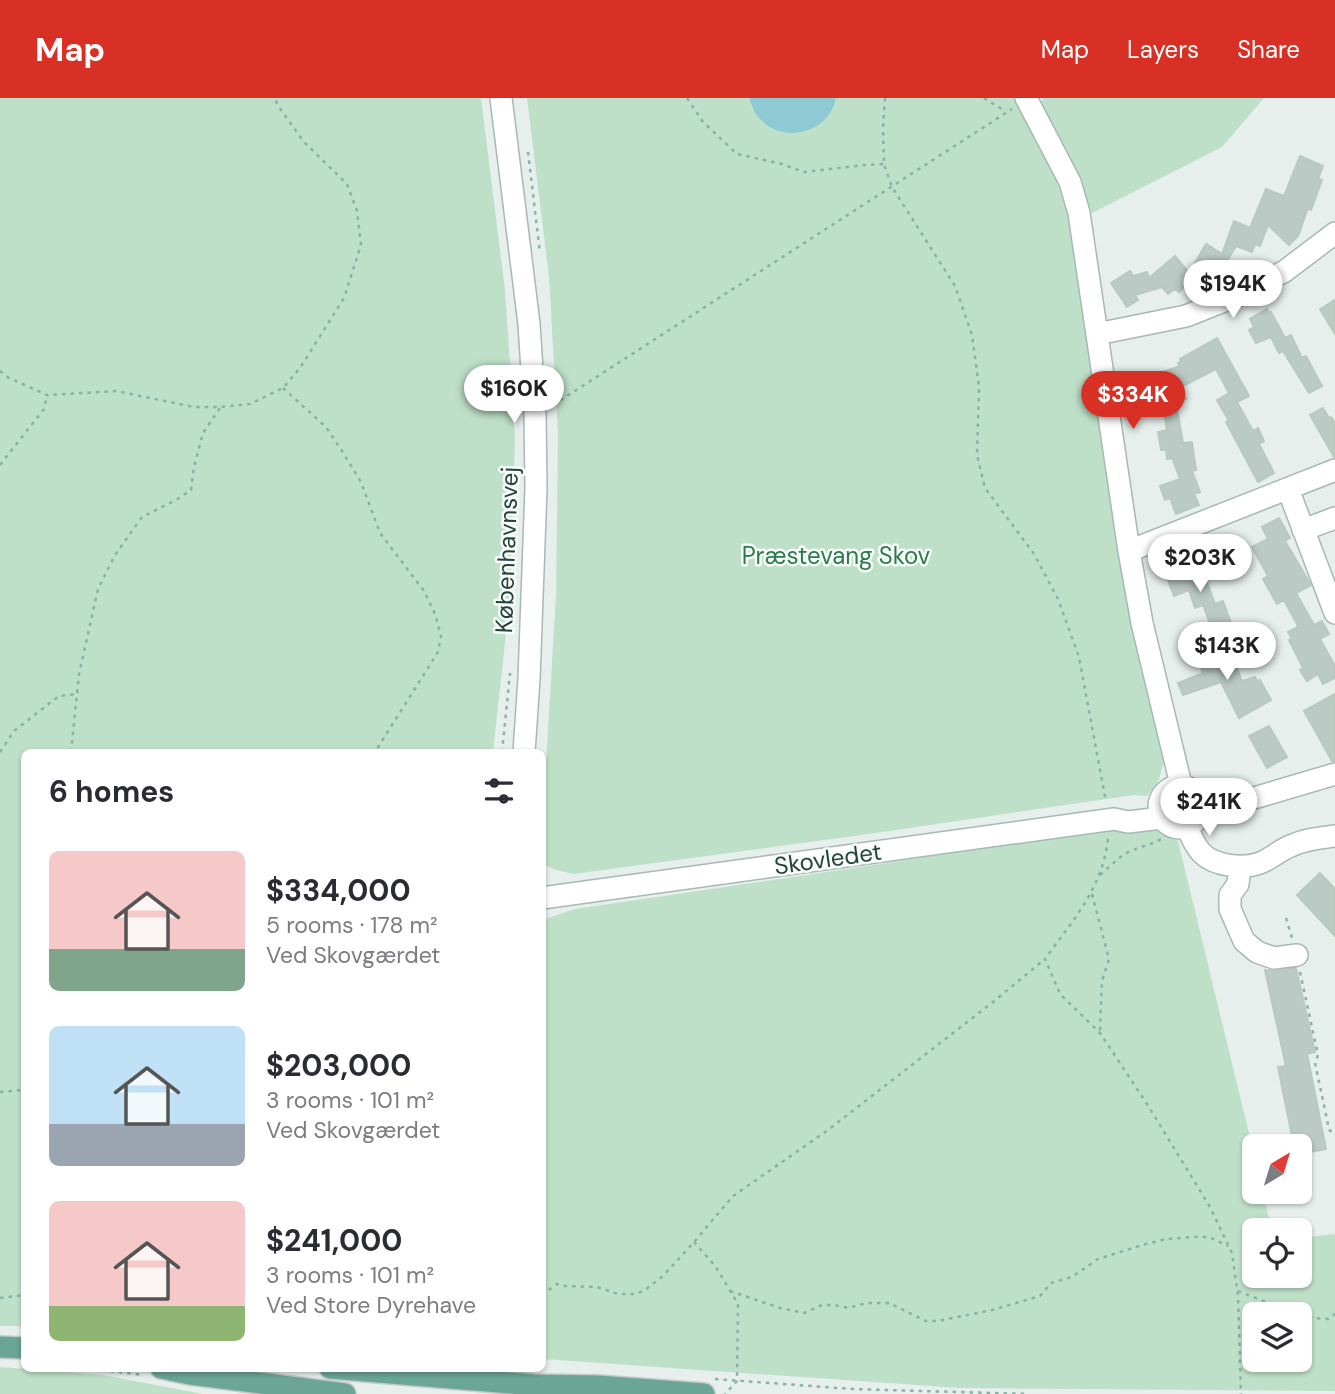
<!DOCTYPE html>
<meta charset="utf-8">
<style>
body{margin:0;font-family:"DM Sans",sans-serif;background:#f2f2f3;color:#2b2b33;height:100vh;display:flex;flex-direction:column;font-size:26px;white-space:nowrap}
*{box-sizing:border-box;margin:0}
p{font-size:23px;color:#7c7c81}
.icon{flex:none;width:38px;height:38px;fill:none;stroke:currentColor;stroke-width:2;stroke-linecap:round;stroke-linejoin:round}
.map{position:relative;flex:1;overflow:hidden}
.side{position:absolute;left:21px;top:651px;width:525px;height:623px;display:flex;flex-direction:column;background:#fff;border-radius:10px;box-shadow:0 2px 5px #0004}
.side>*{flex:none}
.needle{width:46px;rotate:38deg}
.controls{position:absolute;left:1242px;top:1036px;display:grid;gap:14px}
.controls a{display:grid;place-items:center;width:70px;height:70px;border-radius:10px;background:#fff;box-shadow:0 2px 5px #0004;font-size:35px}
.price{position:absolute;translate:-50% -60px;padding:0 16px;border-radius:24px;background:#fff;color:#222;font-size:23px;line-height:46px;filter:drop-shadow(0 2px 4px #0008)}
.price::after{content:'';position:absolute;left:50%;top:42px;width:21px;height:16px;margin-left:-10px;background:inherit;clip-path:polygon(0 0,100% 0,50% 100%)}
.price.selected{background:#d93025;color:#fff}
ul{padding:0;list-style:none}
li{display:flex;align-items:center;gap:21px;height:175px;padding:0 28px}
li span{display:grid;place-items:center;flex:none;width:196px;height:140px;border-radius:10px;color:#555}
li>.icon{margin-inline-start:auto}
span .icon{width:84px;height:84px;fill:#fffc;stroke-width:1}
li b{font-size:30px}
h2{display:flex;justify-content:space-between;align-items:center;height:84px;padding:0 28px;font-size:30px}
header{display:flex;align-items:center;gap:42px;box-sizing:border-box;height:98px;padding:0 35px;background:#d93025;color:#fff}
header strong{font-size:33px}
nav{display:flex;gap:38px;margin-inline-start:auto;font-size:24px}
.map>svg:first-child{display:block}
.green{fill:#bfe0c8;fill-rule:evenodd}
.water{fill:#8ec9d4}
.building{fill:#bbcac4;stroke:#b8c9c2;stroke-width:2}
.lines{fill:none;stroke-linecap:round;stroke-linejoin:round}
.minor-casing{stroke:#a8b8b2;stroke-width:24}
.major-casing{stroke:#c2cac8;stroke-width:24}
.path{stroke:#86b3a5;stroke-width:2.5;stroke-dasharray:3.5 5;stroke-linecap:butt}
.minor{stroke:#fff;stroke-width:21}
.major{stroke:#6aa596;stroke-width:21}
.labels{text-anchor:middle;stroke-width:5;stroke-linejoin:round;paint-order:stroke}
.street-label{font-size:24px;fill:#24423a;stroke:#f7fbf9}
.park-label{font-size:24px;fill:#2d7a4b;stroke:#f7fbf9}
</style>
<header>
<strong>Map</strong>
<nav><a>Map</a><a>Layers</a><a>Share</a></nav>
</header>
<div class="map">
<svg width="1335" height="1296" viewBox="0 0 1335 1296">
<rect width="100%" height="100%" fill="#e6efeb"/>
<path class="green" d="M0 0H481L505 192 515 340 510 499 493 654H24V1228H0Z
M527 0H749L753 12 835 5 836 0H1015L1061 89 1071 124 1119 456 1164 662 1159 682 1147 698 1134 697 862 737 574 776C537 768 543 769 542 733L556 497 558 337 549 179Z
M1043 0H1264L1222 49 1088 117 1040 9Z
M1121 727 1155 730 1178 743 1255 1060V1094H1263L1272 1132H1255V1178H1300V1140L1335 1136V1293L959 1290 543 1261 542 827 548 820 575 811 874 767ZM1255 1216H1300V1262H1255Z
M0 1269 103 1277 203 1296H0Z"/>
<path class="water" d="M749 0H836C830 33 787 46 763 24 755 17 752 9 749 0Z"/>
<path class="building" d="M1300 58 1323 68 1318 81 1322 82 1311 112 1308 110 1298 138 1289 147 1268 127 1260 148 1255 146 1252 154 1236 148 1220 174 1216 172 1213 177 1191 188 1189 185 1179 194 1175 191 1168 196 1162 189 1135 197 1138 202 1127 209 1111 185 1130 173 1133 178 1147 174 1149 180 1175 158 1189 175 1206 146 1222 156 1234 123 1250 130 1266 91 1284 98Z
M1335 202V236L1320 211Z
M1267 211 1269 215 1271 214 1285 240 1291 237 1302 260 1306 258 1322 288 1309 295 1283 253 1279 255 1271 239 1256 245 1249 232 1254 229 1250 221Z
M1217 240 1249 298 1237 304 1253 333 1258 330 1264 343 1259 346 1274 375 1258 384 1226 324 1229 323 1217 302 1229 295 1216 271 1181 289 1186 301 1176 305 1183 345 1192 344 1196 372 1192 373 1200 394 1194 396 1199 407 1176 416 1170 400 1165 402 1160 388 1180 381 1172 360 1167 361 1166 352H1161L1158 334 1167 332 1162 301 1153 304 1145 280 1180 268 1178 265 1181 263 1180 261Z
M1323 310 1329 320 1331 319 1335 325V359H1334L1310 317Z
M1279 420 1290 440 1285 443 1311 487 1296 495 1314 527 1322 523 1329 536 1320 541 1335 568V580L1323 586 1318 576 1307 583 1300 572 1303 570 1289 542 1292 541 1288 534 1298 529 1296 524 1284 502 1277 506 1263 481 1268 478 1252 449 1268 441 1262 429Z
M1197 458 1215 506 1223 503 1231 525 1225 528 1228 537 1216 542 1203 507 1195 510 1189 492 1174 498 1167 479 1179 475 1176 466Z
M1228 547 1242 583 1255 579 1257 583 1260 582 1271 602 1239 620 1221 584 1183 597 1178 585 1203 575 1197 561 1203 559 1202 557Z
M1335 596V663H1332L1304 613Z
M1269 628 1287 659 1267 670 1249 638Z
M1320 775 1335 791V838L1297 797Z
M1296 870 1315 954 1307 956 1326 1051 1300 1056V1048H1294L1278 969 1286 968 1265 872 1276 873Z"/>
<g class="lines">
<defs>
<path id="minor" d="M501 0 529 226 535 318 536 390 529 581 524 654
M1026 0 1070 84 1079 115 1129 453 1142 525 1181 687
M1097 236 1186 218 1239 197 1285 173 1335 135
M1288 391 1335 515
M1303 432 1335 420
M1129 453 1335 372
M1159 709a21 21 0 1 1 42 0a21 21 0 1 1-42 0Z
M1200 716 1335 676
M1187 729C1196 751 1203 763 1228 767 1239 769 1249 769 1260 765 1271 761 1281 751 1293 747 1306 741 1320 740 1335 738
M1240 769 1238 786 1230 797V811L1244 843 1257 854 1274 860 1297 857
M542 800 1114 721 1128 724 1162 720"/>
<path id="major" d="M0 1249 24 1250
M161 1270 190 1276 345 1296
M330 1270 534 1287 598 1288 704 1296"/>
</defs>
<use href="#minor" class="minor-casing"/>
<use href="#major" class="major-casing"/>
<path class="path" d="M687 0 703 24 737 56 782 66 804 74 864 67 884 66
M885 0 883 31 884 66 892 89 955 188 972 237 979 289 977 357 985 390 1034 456 1058 501 1079 559 1106 704
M984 0 1005 13
M528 54 540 155
M0 273 9 280 47 297 116 293 194 309H220L250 306 283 290 300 270 344 200 361 147 357 113 347 86 304 44 281 12 274 0
M283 290 326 329 342 353 361 384 380 435 424 493 435 516 441 538 438 554 375 654
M553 307 1012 11
M0 367 44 311 47 297
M0 654 14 633 59 598 77 596
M71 654 79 576 98 491 115 457 142 419 176 402 191 392 194 369 203 335 220 310
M502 654 510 575
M1108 741C1102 791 1073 822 1045 861L1060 896 1100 935 1147 1006 1210 1109 1232 1155 1238 1198 1241 1296
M1100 777C1111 768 1120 757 1133 752 1144 747 1156 746 1165 738
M1092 796 1109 861 1102 883 1100 933
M1286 820 1292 840
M1300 874 1318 957 1315 965 1329 1031 1330 1033 1335 1032
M0 994 24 992
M694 1144 716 1169 738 1206 737 1283 725 1296
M730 1193 780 1210 804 1215 822 1207H834L848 1210 866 1205H889L926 1223H938L992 1212 1040 1198 1051 1185 1072 1179 1098 1161 1142 1147 1166 1141 1193 1139H1209L1228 1148
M1238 1193 1284 1211 1306 1214 1312 1220 1328 1221 1335 1216
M542 1197 557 1186 565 1188 597 1189 618 1196H636L645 1192 663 1178 694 1144 733 1098 828 1032 993 904 1045 861
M0 1200 24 1197
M85 1270 144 1277
M715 1281 851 1291 1029 1296"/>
<use href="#minor" class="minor"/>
<use href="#major" class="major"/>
</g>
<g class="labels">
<g class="street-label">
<text transform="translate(507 452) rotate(-88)" y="8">Københavnsvej</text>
<text transform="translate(828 761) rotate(-8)" y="8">Skovledet</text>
</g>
<g class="park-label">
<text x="836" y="466">Præstevang Skov</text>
</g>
</g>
</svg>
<div class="controls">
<a><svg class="needle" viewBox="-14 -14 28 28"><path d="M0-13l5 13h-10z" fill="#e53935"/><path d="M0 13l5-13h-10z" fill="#7c7c81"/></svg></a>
<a><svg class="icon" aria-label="locate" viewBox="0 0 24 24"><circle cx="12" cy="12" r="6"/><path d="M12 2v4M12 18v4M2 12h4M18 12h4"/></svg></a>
<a><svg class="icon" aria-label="layers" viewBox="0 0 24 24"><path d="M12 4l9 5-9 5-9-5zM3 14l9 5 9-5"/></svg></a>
</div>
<b class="price" style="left:1233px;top:222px">$194K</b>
<b class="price" style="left:514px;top:327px">$160K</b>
<b class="price selected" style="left:1133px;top:333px">$334K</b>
<b class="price" style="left:1200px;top:496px">$203K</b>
<b class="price" style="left:1227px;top:584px">$143K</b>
<b class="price" style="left:1209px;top:740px">$241K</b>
<section class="side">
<h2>6 homes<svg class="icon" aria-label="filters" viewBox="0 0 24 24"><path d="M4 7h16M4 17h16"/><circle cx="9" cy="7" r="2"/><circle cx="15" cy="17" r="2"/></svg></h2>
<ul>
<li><span style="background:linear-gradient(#f6c9c9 70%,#7fa58c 0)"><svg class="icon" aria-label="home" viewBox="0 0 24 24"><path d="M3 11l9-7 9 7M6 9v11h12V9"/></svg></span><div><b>$334,000</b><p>5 rooms · 178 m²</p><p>Ved Skovgærdet</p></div></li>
<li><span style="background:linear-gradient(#bfe0f5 70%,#9aa5b1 0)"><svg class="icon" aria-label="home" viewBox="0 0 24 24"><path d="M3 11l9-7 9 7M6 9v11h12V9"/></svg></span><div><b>$203,000</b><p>3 rooms · 101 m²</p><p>Ved Skovgærdet</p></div></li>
<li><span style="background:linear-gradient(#f6c9c9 75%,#8fb573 0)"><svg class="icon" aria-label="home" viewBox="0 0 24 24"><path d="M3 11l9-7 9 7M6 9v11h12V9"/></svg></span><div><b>$241,000</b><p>3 rooms · 101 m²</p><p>Ved Store Dyrehave</p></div></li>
</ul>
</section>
</div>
